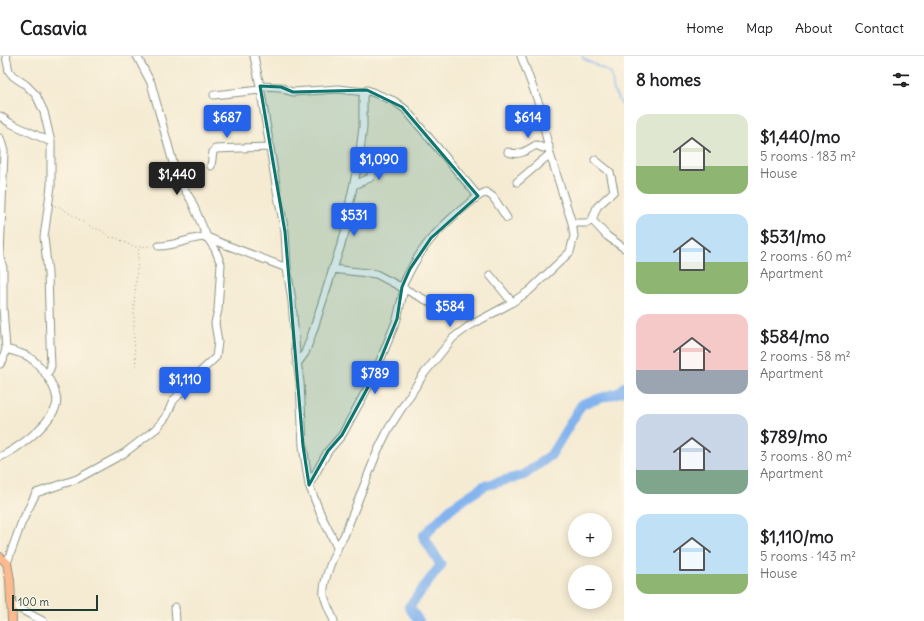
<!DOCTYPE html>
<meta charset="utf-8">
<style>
body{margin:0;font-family:Delius,sans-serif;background:#f2f2f2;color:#202124;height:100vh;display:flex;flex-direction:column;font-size:15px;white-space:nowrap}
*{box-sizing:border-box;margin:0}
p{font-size:13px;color:#757577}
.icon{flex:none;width:22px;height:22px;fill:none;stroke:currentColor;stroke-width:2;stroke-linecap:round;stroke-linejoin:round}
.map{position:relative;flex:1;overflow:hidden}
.drawer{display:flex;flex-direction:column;background:#fff;width:300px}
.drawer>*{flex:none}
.controls{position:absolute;left:568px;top:457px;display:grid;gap:8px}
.controls a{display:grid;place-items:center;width:44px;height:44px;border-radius:50%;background:#fff;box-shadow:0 2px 10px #0003;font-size:20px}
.scale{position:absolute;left:12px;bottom:10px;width:86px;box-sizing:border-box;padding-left:4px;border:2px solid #1f3d34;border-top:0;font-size:11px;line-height:14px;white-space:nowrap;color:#1f3d34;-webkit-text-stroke:3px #fcf5e5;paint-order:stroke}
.price{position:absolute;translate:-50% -34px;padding:0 9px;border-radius:4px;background:#2563eb;color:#fff;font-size:13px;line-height:26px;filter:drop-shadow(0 1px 2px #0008)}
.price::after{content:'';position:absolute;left:50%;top:24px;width:12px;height:9px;margin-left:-6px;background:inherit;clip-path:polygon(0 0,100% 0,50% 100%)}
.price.selected{background:#222;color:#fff}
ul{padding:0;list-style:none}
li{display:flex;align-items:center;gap:12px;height:100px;padding:0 12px}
li span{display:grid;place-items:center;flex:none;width:112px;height:80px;border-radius:12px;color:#555}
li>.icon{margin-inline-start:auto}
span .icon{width:48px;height:48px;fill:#fffc;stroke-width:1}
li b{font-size:17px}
h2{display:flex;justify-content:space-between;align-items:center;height:48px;padding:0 12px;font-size:17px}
header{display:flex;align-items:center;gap:24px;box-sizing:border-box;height:56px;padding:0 20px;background:#fff;border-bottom:1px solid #e0e0e0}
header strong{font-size:19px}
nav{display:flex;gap:22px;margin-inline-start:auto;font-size:14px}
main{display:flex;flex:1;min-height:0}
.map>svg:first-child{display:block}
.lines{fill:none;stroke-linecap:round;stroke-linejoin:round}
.stream{stroke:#82b3ee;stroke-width:1.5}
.river{stroke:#82b3ee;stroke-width:10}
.minor-casing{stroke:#8a9484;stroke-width:9}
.major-casing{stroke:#8a9484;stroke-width:10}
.path{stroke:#8a9484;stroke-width:1;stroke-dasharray:1 3;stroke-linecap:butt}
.minor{stroke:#fff;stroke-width:7}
.major{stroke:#fcba8e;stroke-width:8}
.marked{fill:#0f766e;fill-opacity:0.2;stroke:#0f766e;stroke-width:3;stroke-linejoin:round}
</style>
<header>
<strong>Casavia</strong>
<nav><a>Home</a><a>Map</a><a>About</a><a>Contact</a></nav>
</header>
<main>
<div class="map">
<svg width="624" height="565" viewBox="0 0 624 565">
<rect width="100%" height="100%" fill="#fcf5e5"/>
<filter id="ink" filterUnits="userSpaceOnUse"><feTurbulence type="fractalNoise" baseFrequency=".025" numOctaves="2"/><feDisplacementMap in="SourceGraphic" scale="8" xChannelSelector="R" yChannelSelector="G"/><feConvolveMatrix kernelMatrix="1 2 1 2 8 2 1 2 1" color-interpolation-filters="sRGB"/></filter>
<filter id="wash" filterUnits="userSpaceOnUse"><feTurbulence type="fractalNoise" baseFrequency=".012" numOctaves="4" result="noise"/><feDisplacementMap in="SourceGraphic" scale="16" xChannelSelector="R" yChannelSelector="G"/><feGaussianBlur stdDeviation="0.9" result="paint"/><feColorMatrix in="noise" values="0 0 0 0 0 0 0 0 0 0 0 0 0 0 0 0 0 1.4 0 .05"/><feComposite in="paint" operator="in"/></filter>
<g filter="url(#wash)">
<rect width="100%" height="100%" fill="#f5ebd3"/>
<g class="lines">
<path class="stream" d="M582 0 584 3 611 17 614 36 624 52"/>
<path class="river" d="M419 565 409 551 441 509 423 480 451 452 484 430 524 419 551 399 582 348 620 336 624 331"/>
</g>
</g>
<g filter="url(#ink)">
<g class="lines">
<defs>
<path id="minor" d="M6 0 9 15 13 20 26 29 36 39 44 56 51 86V130L44 181 48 217 50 286 51 310 49 315 46 318
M137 0 151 27 177 121 191 144 207 181 221 187 287 212
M254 0 260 30 277 135 285 176 287 212 292 245 296 298 300 326 303 390 309 429 321 459 337 491
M260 30 281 31 286 34 293 36 338 33 365 36
M214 39 260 34
M0 60 10 67 51 86
M0 82 4 95 0 201
M508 96C519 100 526 95 536 89L543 92 549 90
M211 110 213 96 215 93 270 91
M517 126 550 98
M354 129 370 122C374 113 371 102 382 99L394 104
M592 164 597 151 614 135 610 116 595 104
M572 167H587L592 164 607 180 624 192
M0 201 3 212V252L6 293 3 304 0 308
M332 213 376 218 443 253
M490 219 512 246
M402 231C418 196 432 178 461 154 470 147 476 140 486 136L493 141 507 162
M297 308 305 297 312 278 347 170 349 150 359 103 363 71V41L365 36 367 34 394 45 405 53 478 140
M0 401C20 391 44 373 55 353 63 337 41 309 29 301 22 297 13 295 6 293
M309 429 328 395 342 379 373 322 397 263 404 233
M7 507 21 468 36 437 77 423 123 398 135 389 157 372 167 359 173 345 198 318 216 301 218 286 215 267 218 254 221 208 215 193 207 181C190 181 177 190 159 190
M12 549 43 565
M175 551 176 565
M334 565C331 557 326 548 324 539 322 525 336 492 344 480L378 394 389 372 423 319 453 282 469 270 508 249 529 235 570 196 574 180 572 167 550 98 539 48 521 0"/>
<path id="major" d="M0 501 7 507 10 524 12 565"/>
</defs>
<use href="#minor" class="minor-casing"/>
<use href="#major" class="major-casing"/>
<path class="path" d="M517 71 532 84
M55 150H58L93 172 101 174 109 181 117 182 133 191H139
M136 310 134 284V249L139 191 152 190"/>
<use href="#minor" class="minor"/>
<use href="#major" class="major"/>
</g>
</g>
<path class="marked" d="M260 30 281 31 293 36 367 34 402 51 478 140 431 182 410 213 402 231 397 263 373 322 342 379 328 395 309 429 303 390 285 176Z"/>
</svg>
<div class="controls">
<a>+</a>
<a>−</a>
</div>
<div class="scale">100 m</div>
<b class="price" style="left:227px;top:83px">$687</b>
<b class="price" style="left:528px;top:83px">$614</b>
<b class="price" style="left:379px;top:125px">$1,090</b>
<b class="price selected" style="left:177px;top:140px">$1,440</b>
<b class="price" style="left:354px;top:181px">$531</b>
<b class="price" style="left:450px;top:272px">$584</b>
<b class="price" style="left:375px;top:339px">$789</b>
<b class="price" style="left:185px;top:345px">$1,110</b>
</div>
<section class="drawer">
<h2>8 homes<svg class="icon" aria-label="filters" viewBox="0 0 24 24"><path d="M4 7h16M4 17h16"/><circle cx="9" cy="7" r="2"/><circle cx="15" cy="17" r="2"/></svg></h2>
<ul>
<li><span style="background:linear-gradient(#dfe7d0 65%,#8fb573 0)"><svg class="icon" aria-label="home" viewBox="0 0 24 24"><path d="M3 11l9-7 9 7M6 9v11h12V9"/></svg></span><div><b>$1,440/mo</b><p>5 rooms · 183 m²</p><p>House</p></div></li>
<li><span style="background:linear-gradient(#bfe0f5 60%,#8fb573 0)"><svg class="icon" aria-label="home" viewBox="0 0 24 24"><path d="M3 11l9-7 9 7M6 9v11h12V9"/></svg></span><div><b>$531/mo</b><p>2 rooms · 60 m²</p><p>Apartment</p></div></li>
<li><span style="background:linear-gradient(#f6c9c9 70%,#9aa5b1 0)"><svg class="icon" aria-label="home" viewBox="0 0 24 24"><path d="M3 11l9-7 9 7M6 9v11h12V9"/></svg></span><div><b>$584/mo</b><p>2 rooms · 58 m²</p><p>Apartment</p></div></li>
<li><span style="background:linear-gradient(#c9d6e8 70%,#7fa58c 0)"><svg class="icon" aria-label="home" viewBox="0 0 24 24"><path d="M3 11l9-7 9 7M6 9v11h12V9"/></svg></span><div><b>$789/mo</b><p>3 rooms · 80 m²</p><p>Apartment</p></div></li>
<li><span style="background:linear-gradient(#bfe0f5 75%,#8fb573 0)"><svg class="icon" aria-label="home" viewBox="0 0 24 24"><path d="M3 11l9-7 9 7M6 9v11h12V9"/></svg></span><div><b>$1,110/mo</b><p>5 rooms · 143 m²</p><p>House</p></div></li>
</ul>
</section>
</main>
